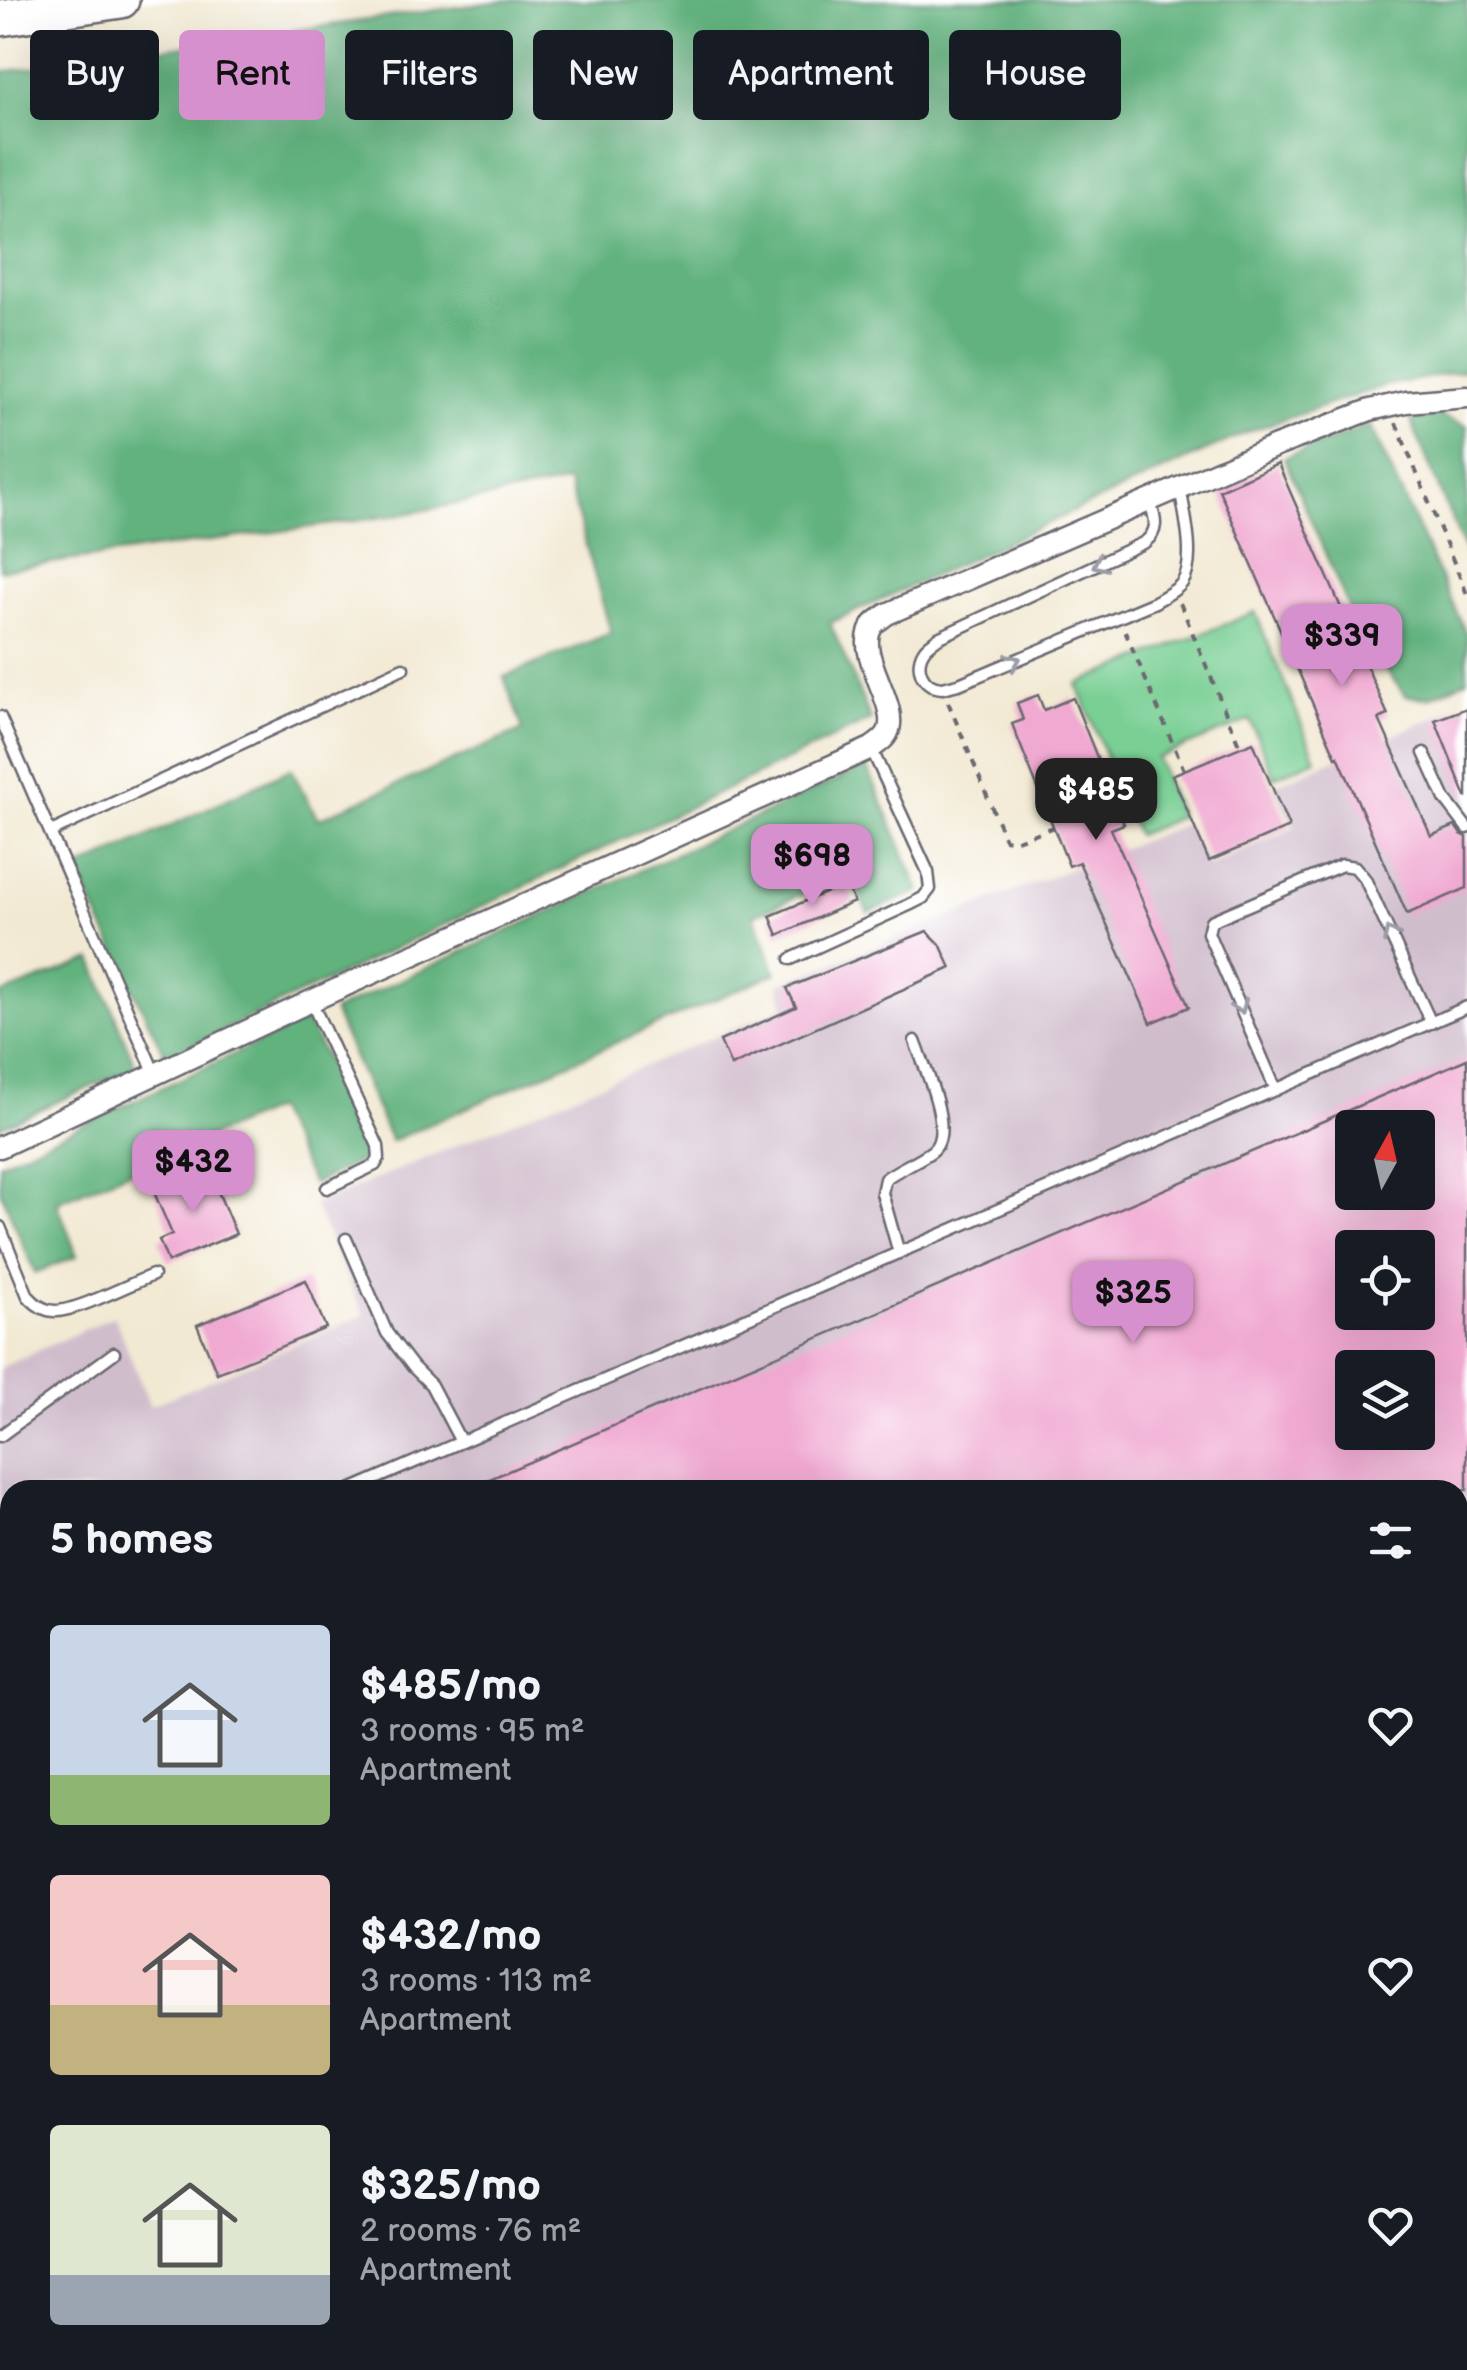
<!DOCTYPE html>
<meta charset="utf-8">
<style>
body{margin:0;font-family:"Balsamiq Sans",sans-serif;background:#242831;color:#f1f3f6;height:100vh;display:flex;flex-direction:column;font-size:38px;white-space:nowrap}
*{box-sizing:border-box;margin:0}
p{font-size:32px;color:#9ea1a6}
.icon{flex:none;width:55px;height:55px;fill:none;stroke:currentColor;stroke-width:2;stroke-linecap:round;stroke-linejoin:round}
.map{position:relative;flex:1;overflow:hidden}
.side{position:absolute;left:0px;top:1480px;width:1468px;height:890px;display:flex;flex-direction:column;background:#171b24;border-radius:30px 30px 0 0;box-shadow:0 10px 40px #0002}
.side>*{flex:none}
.guide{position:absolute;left:30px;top:30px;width:1408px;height:90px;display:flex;gap:20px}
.needle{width:65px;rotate:8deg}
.fabs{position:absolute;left:1335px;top:1110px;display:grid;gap:20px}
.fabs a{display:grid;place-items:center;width:100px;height:100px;border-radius:10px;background:#171b24;box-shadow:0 10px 40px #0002;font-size:50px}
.price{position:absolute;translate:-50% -85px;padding:0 22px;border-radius:20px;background:#d690ce;color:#111;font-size:32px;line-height:65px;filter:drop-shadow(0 2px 5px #0008)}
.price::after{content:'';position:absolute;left:50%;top:60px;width:30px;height:22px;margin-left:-15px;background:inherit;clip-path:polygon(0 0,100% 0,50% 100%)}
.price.selected{background:#222;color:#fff}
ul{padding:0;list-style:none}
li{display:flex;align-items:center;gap:30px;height:250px;padding:0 50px}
li span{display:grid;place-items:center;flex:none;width:280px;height:200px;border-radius:10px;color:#555}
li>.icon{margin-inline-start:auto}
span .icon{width:120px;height:120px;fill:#fffc;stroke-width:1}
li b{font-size:42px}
h2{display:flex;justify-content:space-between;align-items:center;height:120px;padding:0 50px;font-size:42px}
.tag{padding:0 35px;border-radius:10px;background:#171b24;box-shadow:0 10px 40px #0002;font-size:35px;line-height:90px}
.tag.selected{background:#d690ce;color:#111}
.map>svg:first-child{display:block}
.industrial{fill:#d0bdcc;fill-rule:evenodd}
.green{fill:#79cf94;stroke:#4e7868;stroke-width:2.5}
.forest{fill:#62b27e;stroke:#426a5c;stroke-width:2.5}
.building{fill:#f0a9d1;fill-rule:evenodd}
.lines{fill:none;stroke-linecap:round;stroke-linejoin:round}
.lane-casing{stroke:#6b6870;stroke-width:15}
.street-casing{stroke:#6b6870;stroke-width:25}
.highway-casing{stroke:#6b6870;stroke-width:40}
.path{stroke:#6b6870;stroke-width:4;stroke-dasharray:8 8;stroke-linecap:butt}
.lane{stroke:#fff;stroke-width:10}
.street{stroke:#fff;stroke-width:20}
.highway{stroke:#fff;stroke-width:35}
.rail{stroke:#22223b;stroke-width:6}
.oneway{stroke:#9c9ca7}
</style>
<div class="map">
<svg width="1467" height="2370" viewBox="0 0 1467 2370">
<rect width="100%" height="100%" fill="#fff"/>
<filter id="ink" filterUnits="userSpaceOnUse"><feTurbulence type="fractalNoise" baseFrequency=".01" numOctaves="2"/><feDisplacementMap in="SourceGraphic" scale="20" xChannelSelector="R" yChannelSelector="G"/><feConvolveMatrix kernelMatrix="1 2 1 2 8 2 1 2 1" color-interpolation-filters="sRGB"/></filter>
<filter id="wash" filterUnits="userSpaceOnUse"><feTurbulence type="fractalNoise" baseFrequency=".0048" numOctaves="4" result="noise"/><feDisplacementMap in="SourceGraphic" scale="40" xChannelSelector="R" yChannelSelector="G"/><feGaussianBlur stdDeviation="2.25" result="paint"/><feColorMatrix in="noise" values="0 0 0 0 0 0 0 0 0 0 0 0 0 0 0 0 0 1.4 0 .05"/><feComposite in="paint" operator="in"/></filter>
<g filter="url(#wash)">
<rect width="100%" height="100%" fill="#f2e9d3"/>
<path class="industrial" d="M1467 704V2370H0V1368L114 1316 150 1406 364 1315 314 1205 785 1007 779 984 1185 824 1209 866 1294 828 1274 785ZM1352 1128H1418V1192H1352ZM1352 1248H1418V1312H1352ZM1352 1368H1418V1432H1352ZM10 1490H1458V2360H10Z"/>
<path class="green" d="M1255 612 1316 759 1274 777 1250 720 1157 758 1180 817 1137 835 1077 684Z"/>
<path class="forest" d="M508 0H1467V370L1384 386 1247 432 830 623 871 720 166 1058 76 870 291 769 318 819 523 730 504 677 611 633 568 482 405 514 0 570V72Z
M1438 415 1467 426V556L1411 421Z
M1370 425 1467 635V680L1429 698 1406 696 1386 670 1373 665 1284 458Z
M867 766 920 891 868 913 849 874 754 915 776 973 391 1141 333 1011Z
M92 959 136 1067 0 1127V995Z
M307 1020 373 1155 313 1184 274 1109 57 1202 77 1256 35 1273 0 1190V1163Z"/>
<g id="blocks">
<path class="building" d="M1278 464 1388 715 1379 719 1431 836 1455 826 1461 834 1467 837V888L1407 914 1338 756 1336 757 1219 490Z
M1038 695 1044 710 1073 698 1124 824 1111 829 1189 1007 1151 1023 1079 862 1069 866 1012 724 1023 720 1017 703Z
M1467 708V797H1466L1435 720Z
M1253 742 1289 827 1209 861 1172 775Z
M846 884 854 902 778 935 770 916Z
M927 931 940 944 951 968 731 1066 720 1041 796 1007 787 988Z
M1467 1059V1490H464L1307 1128ZM1352 1128H1418V1192H1352ZM1352 1248H1418V1312H1352ZM1352 1368H1418V1432H1352Z
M208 1168 236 1234 168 1262 159 1240 172 1234 153 1190Z
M306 1280 326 1328 217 1373 197 1325Z"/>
</g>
</g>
<g filter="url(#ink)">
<use href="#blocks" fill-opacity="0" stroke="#6b6870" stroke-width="2.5"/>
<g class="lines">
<defs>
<path id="lane" d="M1150 501C1155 518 1160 530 1145 542L938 638C933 642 928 645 925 649 913 665 922 687 942 688 945 688 956 684 959 684L1155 602C1163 597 1176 591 1182 583 1197 562 1184 512 1180 487
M0 717 155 1074
M1424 753 1445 799 1467 828
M51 832 403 668
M791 959 909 905 923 898 930 889 928 872 871 748
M311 1001 378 1146 379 1158 375 1165 327 1188
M1276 1090 1208 933 1211 921 1342 865 1355 867 1365 879 1431 1023
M0 1227 28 1296C35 1304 44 1311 55 1311 77 1311 130 1284 153 1275
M346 1239 387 1333 413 1367 431 1385 461 1442
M899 1253 882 1193 885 1179C900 1168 917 1162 932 1151 956 1133 923 1064 915 1041
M0 1436 114 1353
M350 1490 1467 1007
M0 1635 10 1631
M1458 1758 1467 1754
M0 1839 10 1835
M1458 1899 1467 1909
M0 2003 10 2025
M0 2121 10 2117
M380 2360 385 2370
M762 2360 766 2370
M1332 2360 1336 2370"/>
<path id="street" d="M0 1147 311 1001 871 748C877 744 885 739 888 732 901 704 851 651 874 624 875 622 885 616 887 614L1276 446 1344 420 1370 410 1406 402 1467 397"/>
<path id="highway" d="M0 18 121 0"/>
</defs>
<use href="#lane" class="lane-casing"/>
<use href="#street" class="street-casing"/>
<use href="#highway" class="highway-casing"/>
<path class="path" d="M1396 423 1467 594
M1180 603 1240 747
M1125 631 1184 770
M948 702 1005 839 1014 841 1054 827"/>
<use href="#lane" class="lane"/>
<use href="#street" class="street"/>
<use href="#highway" class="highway"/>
<path class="rail" d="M1458 1682 1467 1683
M0 2152 10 2147
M0 2211 10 2207"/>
</g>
<defs><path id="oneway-chevron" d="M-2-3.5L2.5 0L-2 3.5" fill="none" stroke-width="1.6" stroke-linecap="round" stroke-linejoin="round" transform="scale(2.5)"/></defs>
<g class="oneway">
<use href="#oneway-chevron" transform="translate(1099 564) rotate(155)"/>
<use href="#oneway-chevron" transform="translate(1014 661) rotate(-23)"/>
<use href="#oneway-chevron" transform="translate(1390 934) rotate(-115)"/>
<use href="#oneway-chevron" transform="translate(1240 1007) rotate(67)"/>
</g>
</g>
</svg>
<div class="fabs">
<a><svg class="needle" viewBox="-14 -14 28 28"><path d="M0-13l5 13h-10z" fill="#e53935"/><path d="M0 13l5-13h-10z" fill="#9ea1a6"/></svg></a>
<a><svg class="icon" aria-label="locate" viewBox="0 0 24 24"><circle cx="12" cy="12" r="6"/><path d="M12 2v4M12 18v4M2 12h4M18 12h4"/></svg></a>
<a><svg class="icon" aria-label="layers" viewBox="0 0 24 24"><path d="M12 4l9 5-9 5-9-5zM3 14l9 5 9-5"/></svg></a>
</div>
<b class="price" style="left:1342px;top:689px">$339</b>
<b class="price selected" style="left:1096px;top:843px">$485</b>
<b class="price" style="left:812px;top:909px">$698</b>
<b class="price" style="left:193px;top:1215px">$432</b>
<b class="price" style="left:1133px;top:1346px">$325</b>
<div class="guide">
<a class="tag">Buy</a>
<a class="tag selected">Rent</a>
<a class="tag">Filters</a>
<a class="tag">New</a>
<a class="tag">Apartment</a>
<a class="tag">House</a>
</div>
<section class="side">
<h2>5 homes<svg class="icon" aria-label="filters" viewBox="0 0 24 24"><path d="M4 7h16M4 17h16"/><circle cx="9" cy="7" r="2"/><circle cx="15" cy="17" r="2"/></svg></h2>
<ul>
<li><span style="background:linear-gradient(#c9d6e8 75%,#8fb573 0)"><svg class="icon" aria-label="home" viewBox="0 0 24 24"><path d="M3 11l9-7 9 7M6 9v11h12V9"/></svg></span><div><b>$485/mo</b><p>3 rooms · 95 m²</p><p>Apartment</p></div><svg class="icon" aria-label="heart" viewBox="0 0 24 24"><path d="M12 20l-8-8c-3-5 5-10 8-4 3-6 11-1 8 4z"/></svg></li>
<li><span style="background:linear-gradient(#f6c9c9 65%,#c2b280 0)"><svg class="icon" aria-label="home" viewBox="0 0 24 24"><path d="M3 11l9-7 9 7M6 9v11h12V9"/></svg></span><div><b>$432/mo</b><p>3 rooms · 113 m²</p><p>Apartment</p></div><svg class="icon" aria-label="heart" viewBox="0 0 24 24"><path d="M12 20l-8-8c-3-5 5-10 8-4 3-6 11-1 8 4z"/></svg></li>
<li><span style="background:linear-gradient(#dfe7d0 75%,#9aa5b1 0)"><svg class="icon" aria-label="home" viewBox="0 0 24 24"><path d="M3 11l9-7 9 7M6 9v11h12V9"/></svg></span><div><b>$325/mo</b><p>2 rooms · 76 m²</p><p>Apartment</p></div><svg class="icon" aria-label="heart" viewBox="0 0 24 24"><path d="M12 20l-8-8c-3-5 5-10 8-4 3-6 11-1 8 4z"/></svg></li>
</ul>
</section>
</div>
